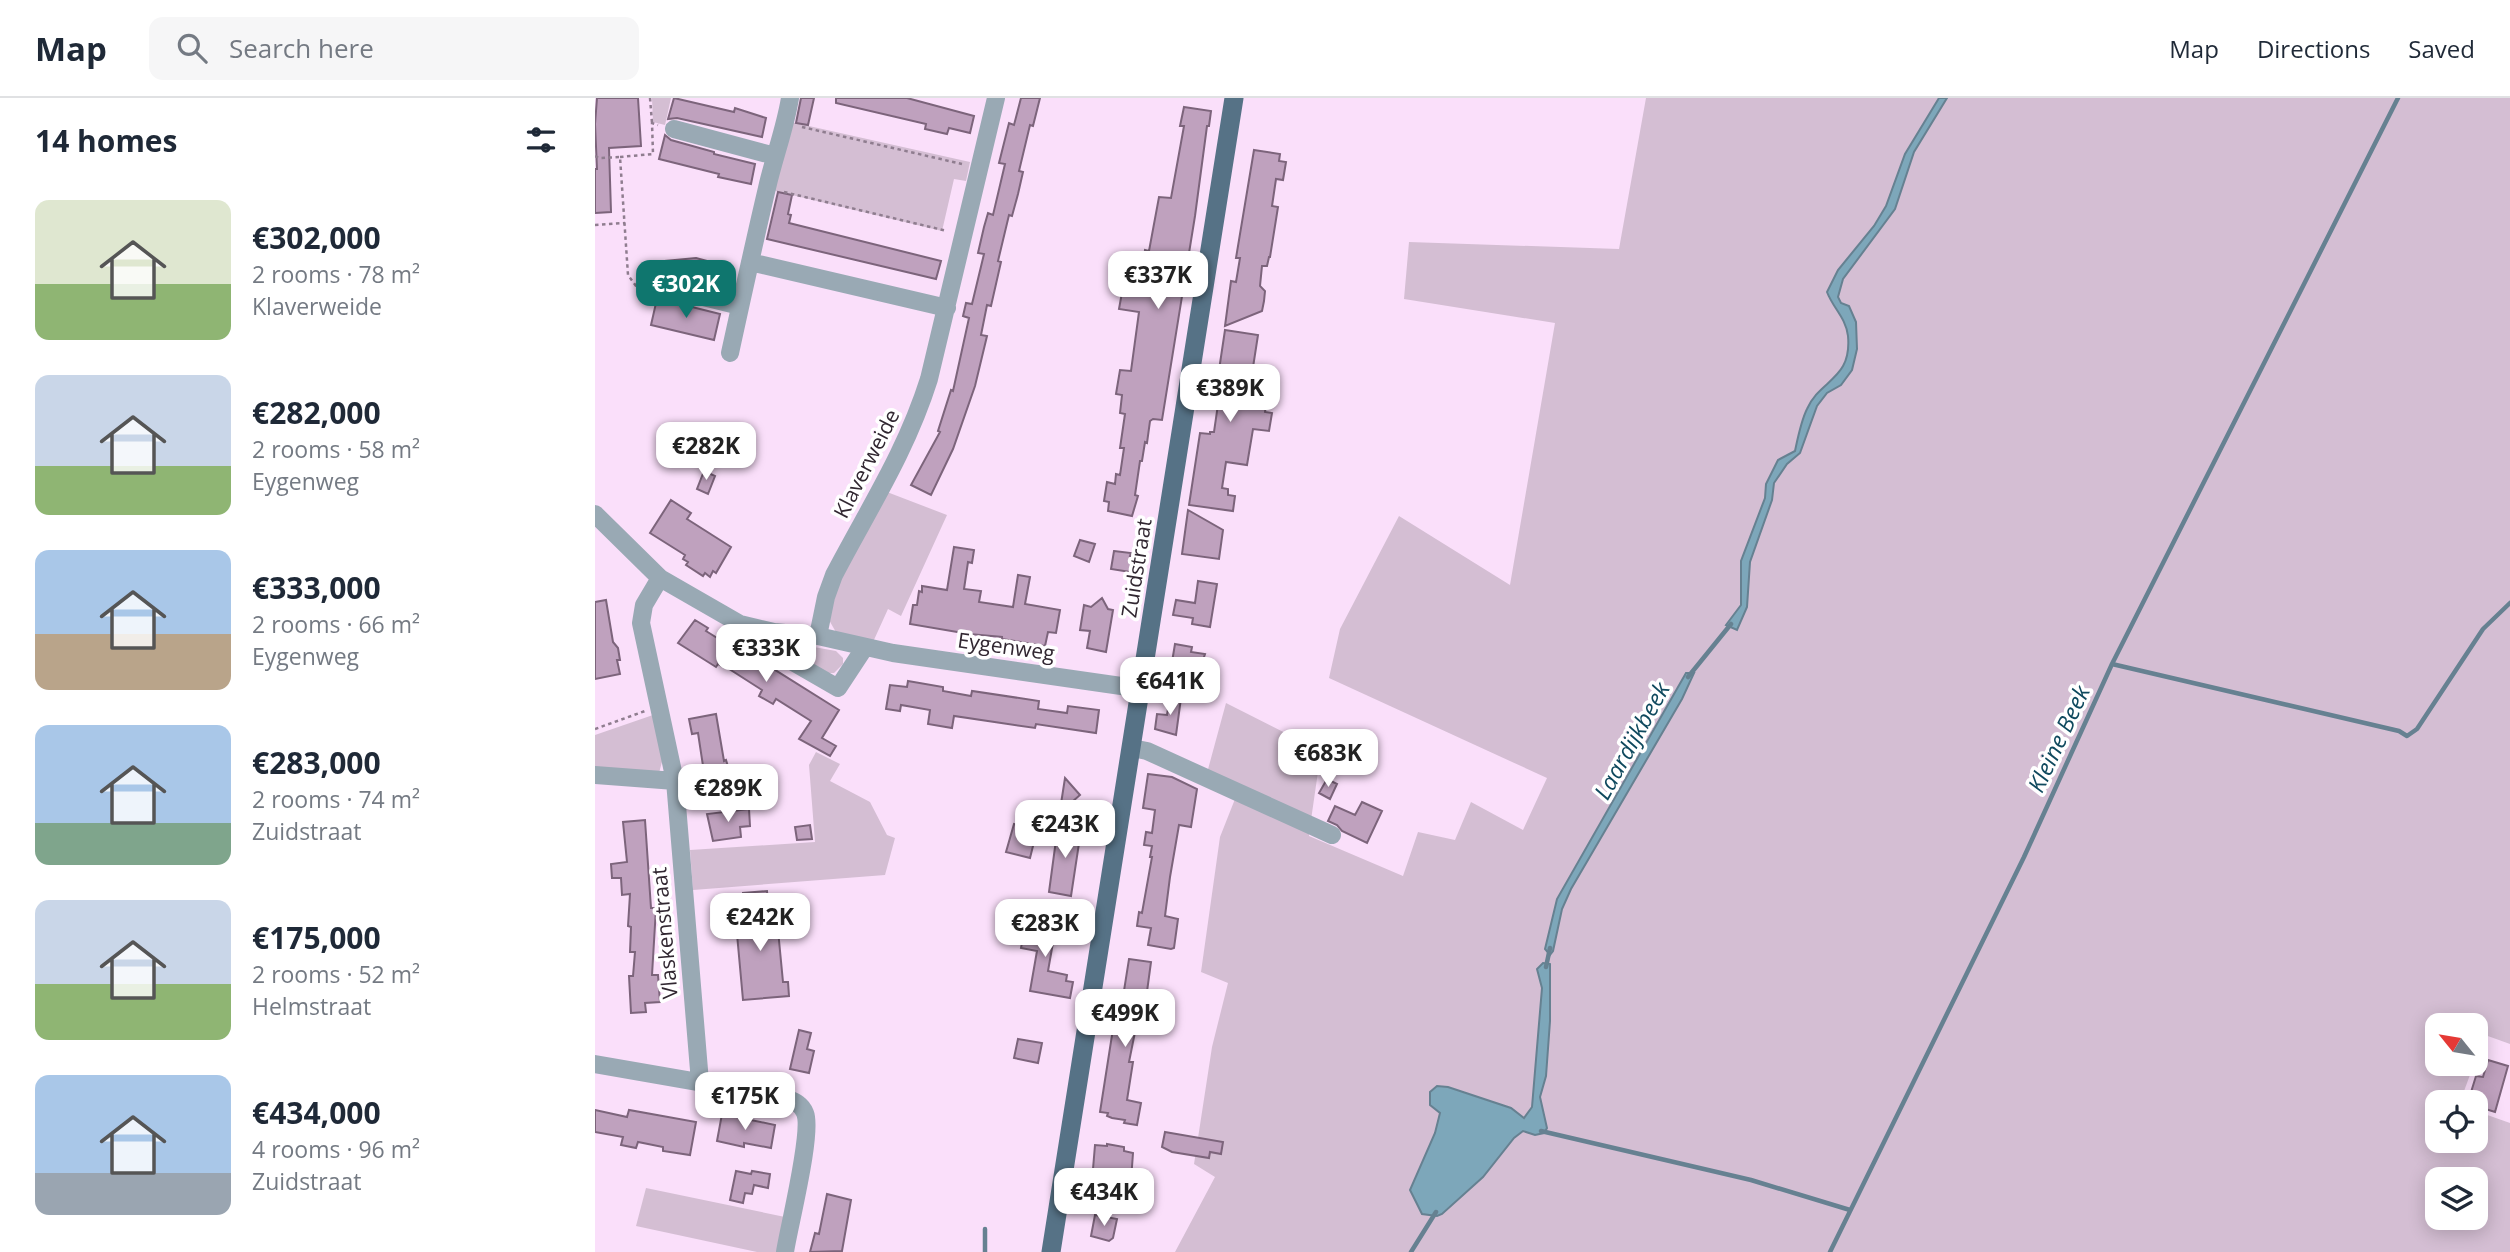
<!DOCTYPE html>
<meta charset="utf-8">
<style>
body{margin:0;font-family:"Open Sans",sans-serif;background:#f6f6f7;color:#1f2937;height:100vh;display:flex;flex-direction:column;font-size:26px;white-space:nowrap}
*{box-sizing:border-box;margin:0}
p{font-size:23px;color:#747a83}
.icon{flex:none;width:38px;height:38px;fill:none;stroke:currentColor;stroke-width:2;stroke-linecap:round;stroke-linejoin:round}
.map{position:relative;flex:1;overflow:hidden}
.sheet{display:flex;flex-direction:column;background:#fff;width:595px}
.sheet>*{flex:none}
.needle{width:46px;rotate:300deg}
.buttons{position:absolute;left:1830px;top:915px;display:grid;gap:14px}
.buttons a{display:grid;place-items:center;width:63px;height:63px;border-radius:14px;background:#fff;box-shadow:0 4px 18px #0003;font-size:35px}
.price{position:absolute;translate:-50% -60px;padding:0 16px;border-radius:14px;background:#fff;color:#222;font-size:23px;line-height:46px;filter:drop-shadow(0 2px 4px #0008)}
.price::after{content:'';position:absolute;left:50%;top:42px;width:21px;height:16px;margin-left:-10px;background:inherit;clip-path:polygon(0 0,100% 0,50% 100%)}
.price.on{background:#0f766e;color:#fff}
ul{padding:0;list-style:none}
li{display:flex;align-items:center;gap:21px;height:175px;padding:0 35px}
li span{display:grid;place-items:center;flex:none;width:196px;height:140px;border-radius:14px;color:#555}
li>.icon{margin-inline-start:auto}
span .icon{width:84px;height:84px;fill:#fffc;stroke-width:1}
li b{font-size:30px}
h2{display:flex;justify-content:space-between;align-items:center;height:84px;padding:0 35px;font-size:30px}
header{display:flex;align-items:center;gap:42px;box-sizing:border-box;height:98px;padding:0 35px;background:#fff;border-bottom:2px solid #e0e1e3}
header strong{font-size:33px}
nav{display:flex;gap:38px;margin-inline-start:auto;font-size:24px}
.search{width:490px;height:63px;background:#f6f6f7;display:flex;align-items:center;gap:18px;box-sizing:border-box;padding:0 24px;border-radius:14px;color:#747a83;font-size:26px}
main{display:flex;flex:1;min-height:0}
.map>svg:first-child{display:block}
.green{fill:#d4bed3;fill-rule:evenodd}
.water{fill:#7da7ba;stroke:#668191;stroke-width:2}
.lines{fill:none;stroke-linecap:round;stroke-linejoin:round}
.stream{stroke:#668191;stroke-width:4.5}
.building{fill:#bfa1be;stroke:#7c647b;stroke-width:2}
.path{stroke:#8f7d8f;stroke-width:2.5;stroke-dasharray:3.5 3.5;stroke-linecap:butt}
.minor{stroke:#99a9b4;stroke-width:18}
.primary{stroke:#567286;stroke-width:19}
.labels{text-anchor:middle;stroke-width:7;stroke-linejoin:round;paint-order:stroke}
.street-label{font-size:21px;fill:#312731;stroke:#fff}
.water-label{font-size:23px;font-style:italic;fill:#0f495e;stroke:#fff}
</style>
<header>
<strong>Map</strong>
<div class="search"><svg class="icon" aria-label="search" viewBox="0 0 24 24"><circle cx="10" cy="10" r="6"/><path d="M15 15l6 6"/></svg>Search here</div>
<nav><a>Map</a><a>Directions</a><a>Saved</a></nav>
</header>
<main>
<section class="sheet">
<h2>14 homes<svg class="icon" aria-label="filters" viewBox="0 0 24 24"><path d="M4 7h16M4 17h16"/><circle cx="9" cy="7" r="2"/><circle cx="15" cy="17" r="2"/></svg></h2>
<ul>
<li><span style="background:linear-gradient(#dfe7d0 60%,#8fb573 0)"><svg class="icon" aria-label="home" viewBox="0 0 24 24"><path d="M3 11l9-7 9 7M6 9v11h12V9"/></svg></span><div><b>€302,000</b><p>2 rooms · 78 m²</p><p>Klaverweide</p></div></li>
<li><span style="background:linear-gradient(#c9d6e8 65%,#8fb573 0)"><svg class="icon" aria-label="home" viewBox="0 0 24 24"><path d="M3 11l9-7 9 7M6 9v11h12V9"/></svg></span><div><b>€282,000</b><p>2 rooms · 58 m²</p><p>Eygenweg</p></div></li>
<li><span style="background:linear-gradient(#a9c7e8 60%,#b9a48a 0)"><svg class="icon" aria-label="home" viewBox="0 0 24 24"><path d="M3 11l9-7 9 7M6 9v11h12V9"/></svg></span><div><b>€333,000</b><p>2 rooms · 66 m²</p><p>Eygenweg</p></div></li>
<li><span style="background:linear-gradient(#a9c7e8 70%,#7fa58c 0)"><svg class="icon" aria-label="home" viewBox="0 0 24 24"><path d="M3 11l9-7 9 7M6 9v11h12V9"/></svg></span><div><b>€283,000</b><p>2 rooms · 74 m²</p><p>Zuidstraat</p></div></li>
<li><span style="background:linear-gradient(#c9d6e8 60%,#8fb573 0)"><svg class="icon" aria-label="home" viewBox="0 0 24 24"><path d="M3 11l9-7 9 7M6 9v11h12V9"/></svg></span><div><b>€175,000</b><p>2 rooms · 52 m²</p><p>Helmstraat</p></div></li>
<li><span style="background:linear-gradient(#a9c7e8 70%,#9aa5b1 0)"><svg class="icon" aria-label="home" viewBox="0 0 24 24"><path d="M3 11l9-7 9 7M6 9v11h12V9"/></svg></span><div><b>€434,000</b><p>4 rooms · 96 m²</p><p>Zuidstraat</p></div></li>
</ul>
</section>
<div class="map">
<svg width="1915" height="1154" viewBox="0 0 1915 1154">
<rect width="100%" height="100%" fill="#fadffa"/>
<path class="green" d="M57 0H76L70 27 58 24Z
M1051 0H1915V946L1890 937 1881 960V928H1843V966H1879L1865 1004H1843V1043H1881V1013L1915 1025V1154H580L620 1079 599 1066 617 949 633 885 606 874 625 739 640 701 714 732V738L808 778 823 734 860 742 876 704 928 732 952 680 734 580 745 531 804 418 915 487 960 225 809 201 814 144 1024 151ZM1843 1082H1881V1120H1843Z
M196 24 375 64 371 83 359 81 347 133 176 92Z
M292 394 352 417 306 518 293 511 278 544 242 536 234 522 243 485Z
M191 544 241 553 248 560V566L239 575H233L189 548Z
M631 605 726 653 716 722 612 675Z
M58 617 68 660 64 675 0 671V637Z
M221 654 245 666 235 683 275 704 292 737 300 740 290 777 98 792 95 752 220 744 214 667Z
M51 1090 190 1119 183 1154H162L41 1128Z"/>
<path class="water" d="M1344 0H1352L1319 54 1300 111 1248 181 1243 199 1246 205 1254 208 1261 224 1262 251 1257 272 1246 287 1232 295 1222 308 1205 355 1192 366 1179 385 1177 402 1155 464 1152 509 1142 532 1131 527 1146 507V463L1170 400 1171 386 1183 362 1200 353C1203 339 1206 323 1212 311 1225 281 1257 282 1253 238 1251 220 1238 210 1232 194L1243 172 1279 128 1291 108 1310 56Z
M1091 575H1099L1087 601 976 791 967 811 958 853 955 857 950 851 962 801Z
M948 865 955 866V923L951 978 945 999 952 1030 949 1035 940 1037 928 1033 919 1040 888 1079 847 1116 842 1118 827 1116 815 1092 840 1035 845 1015 835 1007V994L842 988 853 989 916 1010 929 1020 937 1009 947 890 942 871Z"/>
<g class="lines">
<path class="stream" d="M1517 566 1803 0
M1093 579 1136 526
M951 869 955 850
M946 1033 1156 1082 1255 1112
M390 1154V1131
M816 1154 841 1114
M1235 1154 1429 759 1517 566 1804 633 1812 638 1822 631 1888 531 1915 505"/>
</g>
<path class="building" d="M2 0H43L46 48 14 50 16 114 0 115V71H2L0 26Z
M79 0 139 14 140 10 171 20 167 39 82 20 73 21Z
M206 0H219L213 27 201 25Z
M241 0H312L379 18 375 35 354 30 352 36 330 31 331 26 241 5Z
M426 0H445L438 28 435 27 424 73 428 74 423 96 417 118 414 117 403 163 406 164 396 208 392 207 386 237 392 238 380 288 358 351 336 397 316 387 345 334 343 333 356 292 358 293 374 220 368 218 371 205 377 206 389 156 383 155 389 129 393 115 398 117 410 66 404 65 414 25 419 27Z
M589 9 616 13 614 28H612L600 118 567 322 558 321 555 323 552 345 550 344 547 363H545L540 397 543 398 537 418 513 413 514 404 509 403 512 384 520 386 521 376 525 377 529 350H525L530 316 525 315 527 297 521 296 525 272 536 273 544 214 524 211 528 189 545 192 550 152 554 153 564 99 576 100 589 28H585Z
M70 37 76 42 119 54V56L160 66 156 86 123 79 124 76 64 61Z
M659 52 685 56 684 63 691 64 688 82 681 81 677 108 683 109 675 159H674L672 168H667L665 188 670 193 669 203 667 213 630 228 636 183 641 184 645 160H641Z
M183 94 197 97 193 116 196 117 194 125 346 163 341 181 172 141Z
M101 160 134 169 129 188 99 181 51 186 49 165Z
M61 205 89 207 125 216 119 242 56 227Z
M630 232 663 237 654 295 656 298 672 300 670 314 677 315 674 333 658 331 652 367 631 364 627 390 633 391V397L640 398 638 413 594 407 605 335 615 336V334H619L628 272H624Z
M109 373 120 378 113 396 102 391Z
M76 402 96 415 92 421 136 449 121 475 118 473 115 479 110 475 108 478 91 467 93 464 88 461 90 457 55 435Z
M593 412 628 432 624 461 587 456Z
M485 442 500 446 494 464 479 458Z
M359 449 379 452 377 465 373 464 369 491 386 493 384 504 418 509 423 477 435 479 430 506 465 512 461 535 453 534 450 548 407 541V539L374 536 315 526 318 507H322L324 493 327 494V488L352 492Z
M519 453 536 455 535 458 545 460 542 475 516 471Z
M603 483 622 486 615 529 597 526 598 520 578 517 581 502 600 505Z
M507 500 513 511 518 512 511 554 492 550 495 533 485 532 489 507 496 509Z
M11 502 18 544 23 550 25 562H22L25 576 0 581V504Z
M100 522 113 530 111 533 159 563 161 560 244 612 227 640 241 648 235 658 204 641 216 623 181 601 178 606 164 598 167 592 131 569 130 570 123 566 121 569 83 545Z
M580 546 597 549 596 554 610 556 605 571V588L567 582 569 570H576Z
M313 583 348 589V593L376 598 377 593 444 603 443 611 472 615 473 608 504 612 501 635 441 626 440 630 359 618 357 630 333 626 335 612 306 607 305 613 291 611 295 587 312 589Z
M575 598 586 600 581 637 560 631 562 616 572 617Z
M121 616 129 663 131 662 139 688 112 694 103 635 97 636 94 621Z
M553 676 577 679 602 691 596 729 584 727 575 779 570 818 583 821 579 850 576 851 553 847 556 830 542 828 544 814 547 815 557 759H555L557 748 549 747 551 734 557 735 560 712 548 710Z
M470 680 485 697 477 704 479 709 463 725Z
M732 681 742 686 735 701 724 695Z
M767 704 787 713 772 745 747 733 742 727 733 723 740 708 760 717Z
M154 711 155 728 145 729 146 739 118 743 112 716Z
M50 722 56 810H61L57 877H63L65 904 50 905 51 914 36 915 34 878H38L40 854H35L36 829 33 828 35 796 27 797 26 780H17L16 766 32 764 28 724Z
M419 726 442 732 435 760 411 754Z
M215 727 217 741 202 742 200 729Z
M463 727 486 732 476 798 454 794Z
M172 793 173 805 169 806 171 833 183 832 188 884H193L194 898 148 902 142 836H144V831L150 830 148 795Z
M441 819 462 822 453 873 472 877 471 883 478 884 475 900 435 893 442 853 426 850 430 828 439 829Z
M534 861 556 864 551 901 540 899 533 923 542 924 534 964H538L532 1002 546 1005 542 1027 529 1025 530 1022 517 1020 512 1018 513 1015 505 1014 520 918H525Z
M204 932 216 935 212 951 219 953 214 975 195 971Z
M423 941 447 945 443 965 419 960Z
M1893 962 1913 968 1900 1014 1881 1008V1004H1873L1881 978 1888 979Z
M0 1012 32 1019 34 1012 101 1024 95 1057 68 1053V1049L43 1044 41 1050 26 1047 28 1039 0 1034Z
M127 1016 180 1027 176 1050 149 1045V1049L122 1043Z
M570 1034 628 1044 626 1056 615 1054 614 1060 577 1054 567 1049Z
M512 1046 529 1049V1053L538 1055 535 1096 505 1092 507 1084 497 1083 500 1047 512 1048Z
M141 1073 156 1076 157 1073 175 1076 173 1090 159 1087 157 1096 150 1095 148 1105 135 1102Z
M232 1096 256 1102 247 1153 215 1154 220 1135 224 1136Z
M500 1117 522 1121 518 1140 514 1143 496 1138Z"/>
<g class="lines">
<path class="path" d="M55 0 57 25
M207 29 367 66
M0 58 4 60 25 59 33 177 41 188 50 193
M25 59 58 56 57 25 63 27
M189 94 352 133
M0 127 30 125
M0 631 50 613"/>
<path class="minor" d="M79 31 180 58
M155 164 352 210
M65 195 96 196 145 208
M135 255C147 200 159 145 172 90 179 59 190 31 195 0
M0 416 65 480 145 526 179 534 223 538 298 555 547 591
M65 480 49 507 46 525 80 683 105 984
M151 530 191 560 243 590 270 549
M223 538 231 499 239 477C274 410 311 354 334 281L401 0
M537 650 552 653 737 737
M0 677 80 683
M0 966 189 999C198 1003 206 1005 210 1015 218 1034 194 1128 190 1154"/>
<path class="primary" d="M456 1154 639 0"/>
</g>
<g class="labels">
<g class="street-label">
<text transform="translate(272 366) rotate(-63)" y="7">Klaverweide</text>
<text transform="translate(542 470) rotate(-81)" y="7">Zuidstraat</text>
<text transform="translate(411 549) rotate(8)" y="7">Eygenweg</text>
<text transform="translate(70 835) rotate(-95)" y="7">Vlaskenstraat</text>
</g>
<g class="water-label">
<text transform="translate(1464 641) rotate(-65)" y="8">Kleine Beek</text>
<text transform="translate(1037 643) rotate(-61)" y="8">Laardijkbeek</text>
</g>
</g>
</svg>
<div class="buttons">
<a><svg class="needle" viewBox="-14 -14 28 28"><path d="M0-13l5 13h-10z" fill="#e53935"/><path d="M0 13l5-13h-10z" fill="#747a83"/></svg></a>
<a><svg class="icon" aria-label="locate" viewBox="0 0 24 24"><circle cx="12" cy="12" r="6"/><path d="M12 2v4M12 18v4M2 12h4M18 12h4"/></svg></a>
<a><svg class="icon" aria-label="layers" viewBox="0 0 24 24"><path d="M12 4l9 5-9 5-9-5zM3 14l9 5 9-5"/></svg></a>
</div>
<b class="price" style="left:563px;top:213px">€337K</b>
<b class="price on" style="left:91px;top:222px">€302K</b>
<b class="price" style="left:635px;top:326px">€389K</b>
<b class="price" style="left:111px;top:384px">€282K</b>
<b class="price" style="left:171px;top:586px">€333K</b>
<b class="price" style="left:575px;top:619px">€641K</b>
<b class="price" style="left:733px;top:691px">€683K</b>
<b class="price" style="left:133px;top:726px">€289K</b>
<b class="price" style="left:470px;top:762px">€243K</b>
<b class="price" style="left:165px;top:855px">€242K</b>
<b class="price" style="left:450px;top:861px">€283K</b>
<b class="price" style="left:530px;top:951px">€499K</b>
<b class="price" style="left:150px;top:1034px">€175K</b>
<b class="price" style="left:509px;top:1130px">€434K</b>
</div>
</main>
